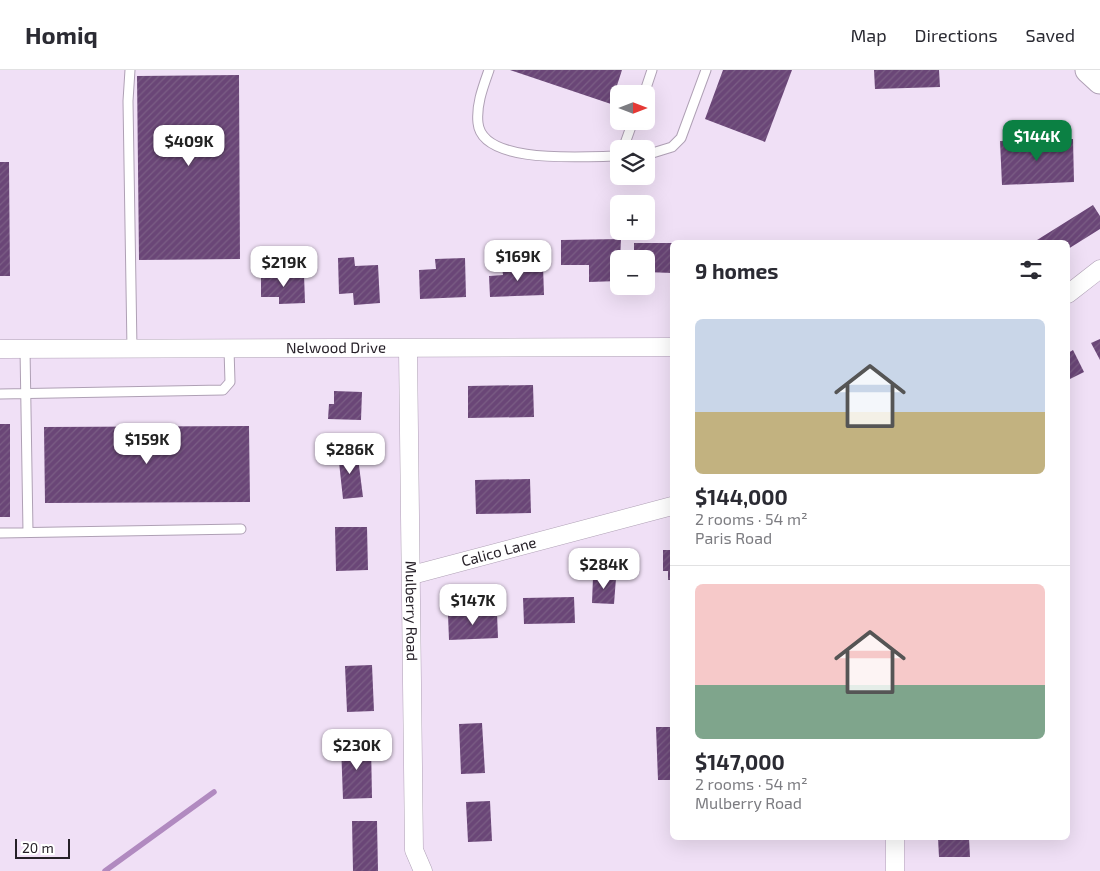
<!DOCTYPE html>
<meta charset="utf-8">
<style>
body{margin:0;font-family:"Exo 2",sans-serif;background:#f2f2f3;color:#2b2b33;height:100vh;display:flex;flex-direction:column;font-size:19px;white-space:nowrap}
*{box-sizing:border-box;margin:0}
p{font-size:16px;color:#7c7c81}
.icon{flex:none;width:28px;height:28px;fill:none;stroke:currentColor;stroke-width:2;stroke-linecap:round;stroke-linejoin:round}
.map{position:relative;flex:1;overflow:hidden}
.details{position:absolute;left:670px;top:170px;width:400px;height:600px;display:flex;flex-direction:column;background:#fff;border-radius:8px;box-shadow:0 5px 20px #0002}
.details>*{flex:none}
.needle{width:32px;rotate:90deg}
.tools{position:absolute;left:610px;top:15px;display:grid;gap:10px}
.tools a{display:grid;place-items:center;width:45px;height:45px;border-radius:8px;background:#fff;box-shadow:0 5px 20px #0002;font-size:25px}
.scale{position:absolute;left:15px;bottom:12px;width:55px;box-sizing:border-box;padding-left:5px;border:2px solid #262028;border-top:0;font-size:14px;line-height:18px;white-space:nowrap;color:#262028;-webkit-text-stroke:4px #fff;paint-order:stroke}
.price{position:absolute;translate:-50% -42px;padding:0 11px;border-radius:10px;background:#fff;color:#222;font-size:16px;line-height:32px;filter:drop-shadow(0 1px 2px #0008)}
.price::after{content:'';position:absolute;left:50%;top:30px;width:15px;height:11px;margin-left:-8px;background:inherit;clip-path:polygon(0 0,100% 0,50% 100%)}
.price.on{background:#0b8043;color:#fff}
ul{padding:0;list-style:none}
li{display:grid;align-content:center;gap:10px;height:265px;padding:0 25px}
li+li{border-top:1px solid #e1e1e2}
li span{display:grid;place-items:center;height:155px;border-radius:8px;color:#555}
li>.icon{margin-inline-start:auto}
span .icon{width:90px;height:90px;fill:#fffc;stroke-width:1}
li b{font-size:21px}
h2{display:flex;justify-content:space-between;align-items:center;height:60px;padding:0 25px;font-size:21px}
header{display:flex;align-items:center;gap:30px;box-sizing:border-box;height:70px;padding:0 25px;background:#fff;border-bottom:1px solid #e1e1e2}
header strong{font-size:24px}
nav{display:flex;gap:28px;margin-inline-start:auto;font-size:18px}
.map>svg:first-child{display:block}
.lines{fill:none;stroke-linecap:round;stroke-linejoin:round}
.stream{stroke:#b18ac0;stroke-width:5.5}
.building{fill:url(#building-hatch)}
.lane-casing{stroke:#afa0b5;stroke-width:11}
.street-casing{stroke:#afa0b5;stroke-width:19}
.secondary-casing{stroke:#afa0b5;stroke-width:27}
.lane{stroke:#fff;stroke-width:9}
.street{stroke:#fff;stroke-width:18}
.secondary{stroke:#fff;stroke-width:25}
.labels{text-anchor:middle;stroke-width:5;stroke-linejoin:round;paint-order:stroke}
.street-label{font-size:15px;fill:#262028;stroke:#fff}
</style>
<header>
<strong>Homiq</strong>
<nav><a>Map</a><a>Directions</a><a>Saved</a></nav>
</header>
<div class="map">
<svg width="1100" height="801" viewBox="0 0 1100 801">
<defs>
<pattern id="building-hatch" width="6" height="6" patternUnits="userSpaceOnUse" patternTransform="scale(1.25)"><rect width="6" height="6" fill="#6a4677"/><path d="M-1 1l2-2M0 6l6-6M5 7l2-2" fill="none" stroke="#7b5e85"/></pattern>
</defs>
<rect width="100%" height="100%" fill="#f0e0f6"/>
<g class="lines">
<path class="stream" d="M105 801 214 722"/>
</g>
<path class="building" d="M510 0H622L611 34Z
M723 0H792L765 72 705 49Z
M874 0H939L940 17 875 19Z
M239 5 240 189 139 190 137 6Z
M1073 69 1074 112 1002 115 1000 71Z
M0 92H9L10 206H0Z
M1093 135 1100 146V159L1068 179V172H1039L1037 170Z
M621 169 619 211 589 212V195H561V170Z
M634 173H672V203L646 202V189H634Z
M354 187 355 196 378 195 380 233 354 235 353 223 339 224 338 188Z
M465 188 466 227 420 229 419 200 436 199 435 189Z
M543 196 544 225 490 227 489 206 503 205 502 197Z
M304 204 305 233 279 234V227H261V205Z
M1100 269V290L1091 273Z
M1073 280 1084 302 1068 310V283Z
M533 315 534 347 468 348V316Z
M334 321 362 322 361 350 328 349 329 334H334Z
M670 322H672V367H671Z
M0 354H10V447H0Z
M249 356 250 432 45 433 44 357Z
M357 380 363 427 343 429 338 383Z
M530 409 531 443 476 444 475 410Z
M335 457H367L368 500 336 501Z
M663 480H672V510H668V501H663Z
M593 507 616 508 614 534 592 533Z
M574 527 575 553 524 554 523 528Z
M497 543 498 568 449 570 448 545Z
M372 595 374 641 347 642 345 596Z
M482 653 485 703 461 704 459 654Z
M656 657H672V710H658Z
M371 674 372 728 343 729 341 675Z
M490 731 492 771 468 772 466 732Z
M352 751H377L378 801H353Z
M938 768H969L970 787H939Z"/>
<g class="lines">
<defs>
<path id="lane" d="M130 0 128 31 132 279
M489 0C483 17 476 35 478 53 482 96 588 86 619 86
M644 24 652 0
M623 79 633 51
M646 85 672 77 681 68 706 0
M25 279 28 462
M0 324 223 320 230 312 229 279
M0 463 241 459"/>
<g id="street">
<path d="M1068 224 1100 199"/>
<path id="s1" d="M0 279 672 277"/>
<path id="s2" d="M408 279 414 780 423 801"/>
<path id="s3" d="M412 505 672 436"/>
<path d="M895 801V768"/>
</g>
<path id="secondary" d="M1088 0 1100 11"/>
</defs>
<use href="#lane" class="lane-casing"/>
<use href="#street" class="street-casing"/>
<use href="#secondary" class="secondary-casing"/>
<use href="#lane" class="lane"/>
<use href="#street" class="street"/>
<use href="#secondary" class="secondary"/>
</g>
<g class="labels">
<g class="street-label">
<text dy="5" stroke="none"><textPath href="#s1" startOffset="336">Nelwood Drive</textPath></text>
<text dy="5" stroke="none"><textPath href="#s3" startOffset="90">Calico Lane</textPath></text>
<text dy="5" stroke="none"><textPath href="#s2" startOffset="262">Mulberry Road</textPath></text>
</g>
</g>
</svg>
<div class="tools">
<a><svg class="needle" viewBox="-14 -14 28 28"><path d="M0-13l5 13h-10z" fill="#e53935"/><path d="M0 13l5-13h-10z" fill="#7c7c81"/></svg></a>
<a><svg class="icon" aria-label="layers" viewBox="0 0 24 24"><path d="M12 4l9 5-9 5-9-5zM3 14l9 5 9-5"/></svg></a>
<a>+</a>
<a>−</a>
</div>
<div class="scale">20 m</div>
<b class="price on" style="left:1037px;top:92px">$144K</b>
<b class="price" style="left:189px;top:97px">$409K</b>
<b class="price" style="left:518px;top:212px">$169K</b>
<b class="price" style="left:284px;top:218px">$219K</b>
<b class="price" style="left:147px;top:395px">$159K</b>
<b class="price" style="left:350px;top:405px">$286K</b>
<b class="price" style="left:604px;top:520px">$284K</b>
<b class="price" style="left:473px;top:556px">$147K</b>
<b class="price" style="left:357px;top:701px">$230K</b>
<section class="details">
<h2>9 homes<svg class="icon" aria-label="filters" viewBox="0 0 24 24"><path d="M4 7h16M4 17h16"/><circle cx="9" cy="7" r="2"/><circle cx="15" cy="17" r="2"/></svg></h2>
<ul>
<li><span style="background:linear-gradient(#c9d6e8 60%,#c2b280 0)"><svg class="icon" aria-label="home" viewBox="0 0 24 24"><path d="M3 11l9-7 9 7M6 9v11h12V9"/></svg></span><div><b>$144,000</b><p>2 rooms · 54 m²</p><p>Paris Road</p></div></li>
<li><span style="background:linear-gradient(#f6c9c9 65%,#7fa58c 0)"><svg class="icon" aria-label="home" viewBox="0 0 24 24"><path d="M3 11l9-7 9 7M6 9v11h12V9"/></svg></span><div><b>$147,000</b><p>2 rooms · 54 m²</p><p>Mulberry Road</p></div></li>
</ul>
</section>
</div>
